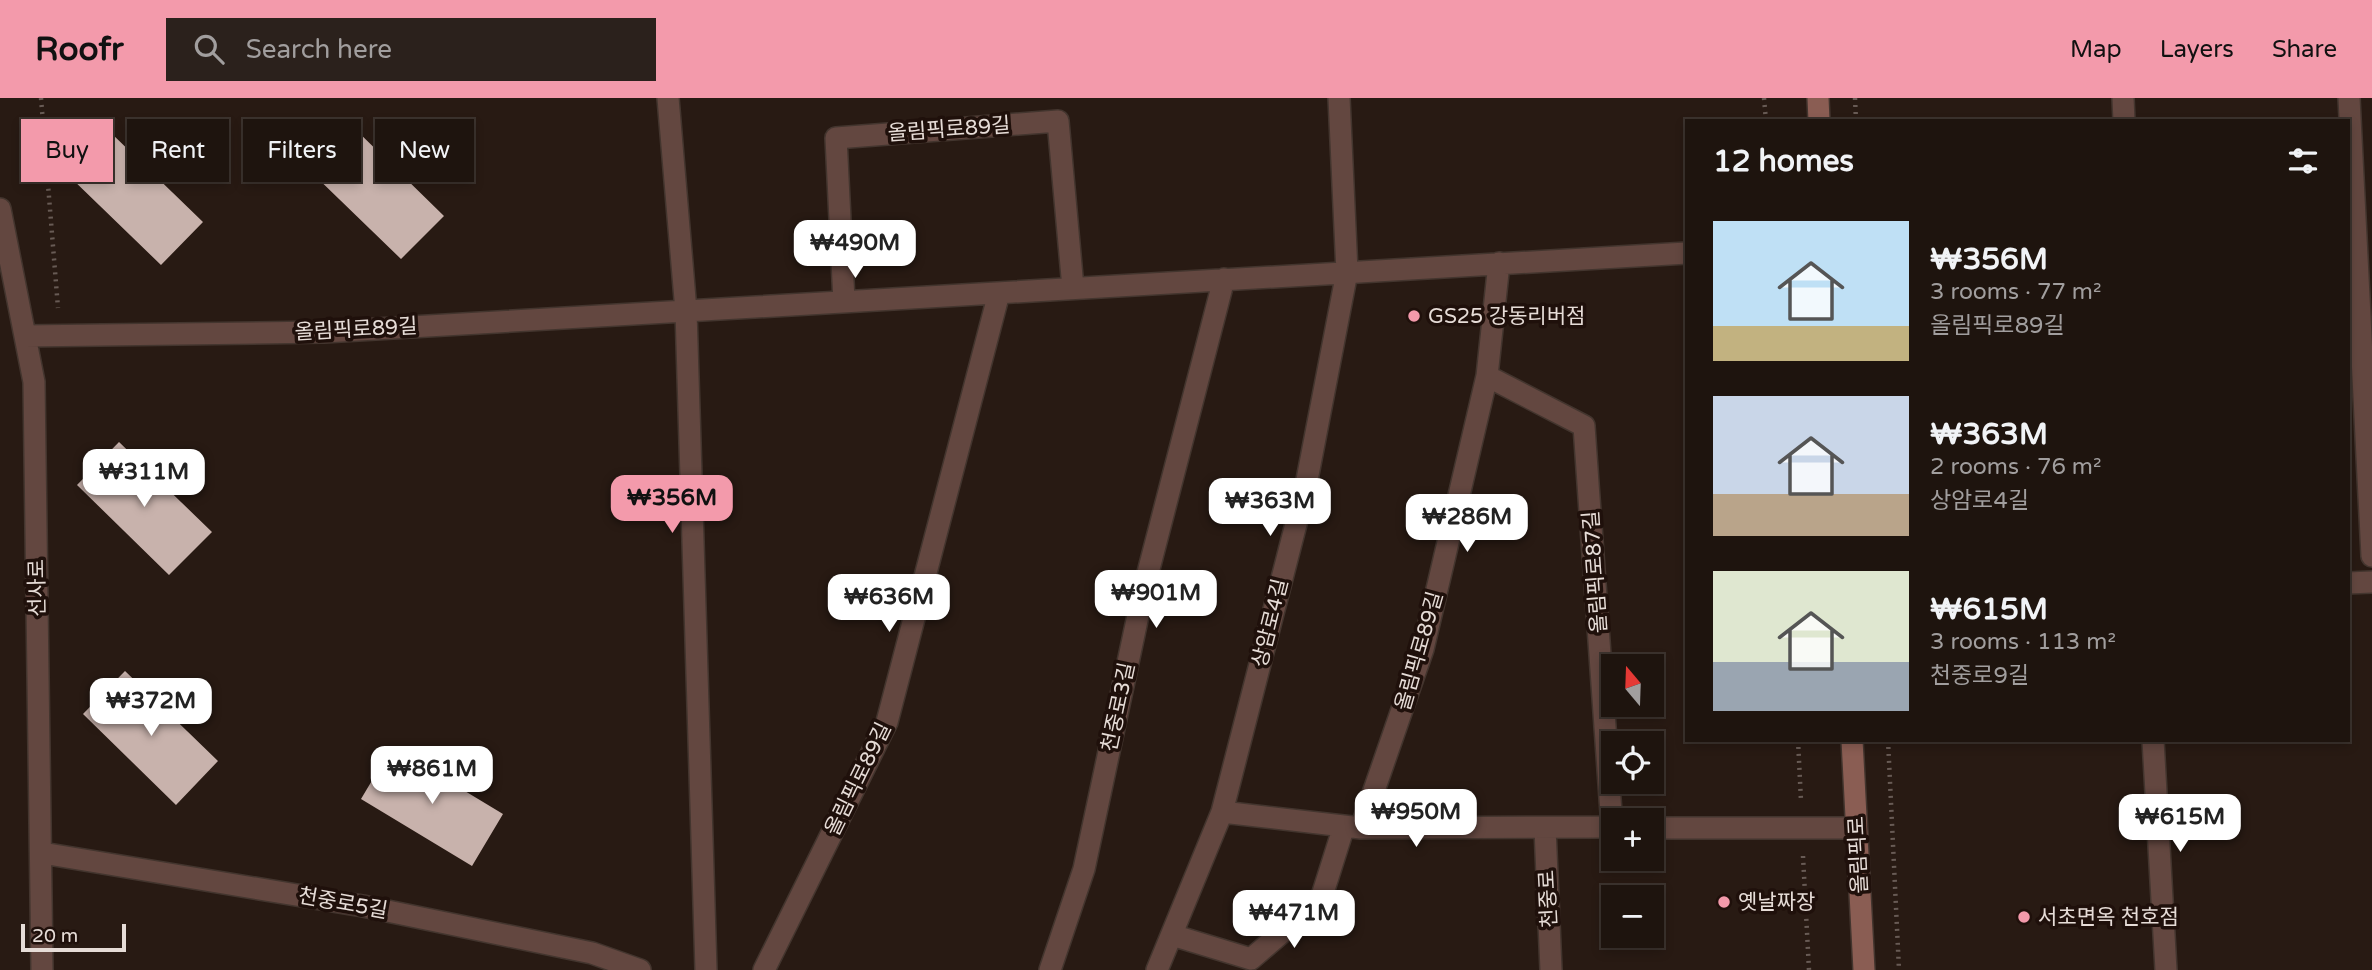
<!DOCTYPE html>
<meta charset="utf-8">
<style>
body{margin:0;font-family:"Varela Round","Noto Sans KR",sans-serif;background:#2b211c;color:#f1f3f6;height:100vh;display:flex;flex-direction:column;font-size:26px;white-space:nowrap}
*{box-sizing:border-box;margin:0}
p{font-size:23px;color:#a19e9e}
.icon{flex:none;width:38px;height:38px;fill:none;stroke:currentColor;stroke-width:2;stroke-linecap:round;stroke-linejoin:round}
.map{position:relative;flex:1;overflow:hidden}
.details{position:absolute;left:1685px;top:21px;width:665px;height:623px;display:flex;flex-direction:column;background:#1e140e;border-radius:0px;box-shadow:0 4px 10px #0003,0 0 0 2px #3c332e}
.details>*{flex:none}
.guide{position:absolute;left:21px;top:21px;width:665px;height:63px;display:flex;gap:14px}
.needle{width:46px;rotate:341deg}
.controls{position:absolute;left:1601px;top:556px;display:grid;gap:14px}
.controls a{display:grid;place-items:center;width:63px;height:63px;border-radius:0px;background:#1e140e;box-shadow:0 4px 10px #0003,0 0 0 2px #3c332e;font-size:35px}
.scale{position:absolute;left:21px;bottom:18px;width:105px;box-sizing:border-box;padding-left:7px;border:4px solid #e6dcd7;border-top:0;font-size:19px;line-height:24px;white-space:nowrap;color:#e6dcd7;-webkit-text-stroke:5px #1f100b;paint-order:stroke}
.price{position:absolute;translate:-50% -60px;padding:0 16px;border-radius:14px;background:#fff;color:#222;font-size:23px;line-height:46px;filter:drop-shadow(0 2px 4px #0008)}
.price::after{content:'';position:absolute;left:50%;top:42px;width:21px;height:16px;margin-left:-10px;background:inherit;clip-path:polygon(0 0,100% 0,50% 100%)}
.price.current{background:#f39aab;color:#111}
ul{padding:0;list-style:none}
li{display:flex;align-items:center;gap:21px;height:175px;padding:0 28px}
li span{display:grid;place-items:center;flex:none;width:196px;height:140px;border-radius:0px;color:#555}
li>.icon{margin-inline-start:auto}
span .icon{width:84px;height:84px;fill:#fffc;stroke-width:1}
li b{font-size:30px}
h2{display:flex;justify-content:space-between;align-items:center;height:84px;padding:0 28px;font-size:30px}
.chip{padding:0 24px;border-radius:0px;background:#1e140e;box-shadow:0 4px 10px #0003,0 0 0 2px #3c332e;font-size:24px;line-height:63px}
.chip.current{background:#f39aab;color:#111}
header{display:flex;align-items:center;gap:42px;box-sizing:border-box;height:98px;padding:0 35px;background:#f39aab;color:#111}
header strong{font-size:33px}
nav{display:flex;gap:38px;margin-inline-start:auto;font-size:24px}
.search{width:490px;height:63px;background:#2b211c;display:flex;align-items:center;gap:18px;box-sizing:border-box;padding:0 24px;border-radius:0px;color:#a19e9e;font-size:26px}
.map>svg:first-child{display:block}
.building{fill:#c8b2ac}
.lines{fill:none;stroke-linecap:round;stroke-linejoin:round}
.street-casing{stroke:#43352e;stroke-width:24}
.secondary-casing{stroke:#43352e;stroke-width:24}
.path{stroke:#685b55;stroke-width:4.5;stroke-dasharray:2 5;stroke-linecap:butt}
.street{stroke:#634740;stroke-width:21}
.secondary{stroke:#8a5d53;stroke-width:21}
.poi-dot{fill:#f39aab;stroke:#1f100b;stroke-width:2.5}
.labels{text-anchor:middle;stroke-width:7;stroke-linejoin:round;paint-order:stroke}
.street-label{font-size:21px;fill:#e6dcd7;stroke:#1f100b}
.poi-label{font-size:21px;fill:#e6dcd7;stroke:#1f100b;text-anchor:start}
</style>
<header>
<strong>Roofr</strong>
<div class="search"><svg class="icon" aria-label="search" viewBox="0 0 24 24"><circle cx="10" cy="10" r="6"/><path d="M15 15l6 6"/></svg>Search here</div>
<nav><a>Map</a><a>Layers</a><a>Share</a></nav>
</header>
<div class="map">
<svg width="2372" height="872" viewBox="0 0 2372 872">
<rect width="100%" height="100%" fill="#281a13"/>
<path class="building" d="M351 27 444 118 401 161 308 71Z
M110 34 203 124 161 167 68 77Z
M119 344 212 434 169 477 77 387Z
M125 573 218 663 176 707 83 616Z
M392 649 503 716 472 768 361 701Z"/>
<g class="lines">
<defs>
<path id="street" d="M668 0 686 213 706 872
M2123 0 2124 23
M2349 0 2372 458
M0 111 34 284 42 872
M844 203 836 40 1058 23 1073 190
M25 238 324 234 1687 155
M1487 278 1584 328 1612 729
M2348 485 2372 484
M2153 642 2166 872
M1222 714 1361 730 1614 729
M1361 730 1423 551 1487 278 1499 165
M1545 730 1551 872
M1652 730H1856
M42 755 363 808 592 855 640 872
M1172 837 1251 861 1321 801 1344 728
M764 872 887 624 999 195
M1050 872 1084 771 1143 494 1224 181
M1157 872 1222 714 1306 387 1347 174 1339 0"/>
<path id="secondary" d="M1818 0 1819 23
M1852 642 1864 872"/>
</defs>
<use href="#street" class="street-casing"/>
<use href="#secondary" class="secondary-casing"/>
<path class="path" d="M41 0 58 210
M1764 0 1766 23
M1855 0 1856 23
M1798 642 1801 703
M1888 642 1899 872
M1803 758 1809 872"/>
<use href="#street" class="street"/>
<use href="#secondary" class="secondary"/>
</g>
<g class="poi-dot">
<circle cx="1414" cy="218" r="7"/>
<circle cx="1724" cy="804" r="7"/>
<circle cx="2024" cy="819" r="7"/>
</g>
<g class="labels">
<g class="street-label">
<text transform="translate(949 31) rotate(-4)" y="7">올림픽로89길</text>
<text transform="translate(356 231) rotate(-3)" y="7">올림픽로89길</text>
<text transform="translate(1595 474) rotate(-94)" y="7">올림픽로87길</text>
<text transform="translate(37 490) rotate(-91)" y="7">선사로</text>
<text transform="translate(1270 525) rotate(-76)" y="7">상암로4길</text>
<text transform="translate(1419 553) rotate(-74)" y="7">올림픽로89길</text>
<text transform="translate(1118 609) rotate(-78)" y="7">천중로3길</text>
<text transform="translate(858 681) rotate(-64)" y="7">올림픽로89길</text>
<text transform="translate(1858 757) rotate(-93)" y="7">올림픽로</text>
<text transform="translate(1548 801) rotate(-93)" y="7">천중로</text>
<text transform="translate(343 805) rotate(10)" y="7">천중로5길</text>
</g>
<g class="poi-label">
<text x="1428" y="225">GS25 강동리버점</text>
<text x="1738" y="811">옛날짜장</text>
<text x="2038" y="826">서초면옥 천호점</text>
</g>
</g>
</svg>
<div class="controls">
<a><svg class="needle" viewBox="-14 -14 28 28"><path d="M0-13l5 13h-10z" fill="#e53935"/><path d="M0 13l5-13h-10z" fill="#a19e9e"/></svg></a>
<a><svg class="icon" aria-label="locate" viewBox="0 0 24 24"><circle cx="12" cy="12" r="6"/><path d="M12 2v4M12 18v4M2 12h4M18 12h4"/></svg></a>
<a>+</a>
<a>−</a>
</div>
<div class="scale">20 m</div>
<b class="price" style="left:855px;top:182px">₩490M</b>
<b class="price" style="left:144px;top:411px">₩311M</b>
<b class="price current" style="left:672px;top:437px">₩356M</b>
<b class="price" style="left:1270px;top:440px">₩363M</b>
<b class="price" style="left:1467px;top:456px">₩286M</b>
<b class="price" style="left:1156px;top:532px">₩901M</b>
<b class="price" style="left:889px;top:536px">₩636M</b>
<b class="price" style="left:151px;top:640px">₩372M</b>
<b class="price" style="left:432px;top:708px">₩861M</b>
<b class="price" style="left:1416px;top:751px">₩950M</b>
<b class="price" style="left:2180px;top:756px">₩615M</b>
<b class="price" style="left:1294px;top:852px">₩471M</b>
<div class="guide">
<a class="chip current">Buy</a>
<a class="chip">Rent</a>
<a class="chip">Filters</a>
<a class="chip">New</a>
</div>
<section class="details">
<h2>12 homes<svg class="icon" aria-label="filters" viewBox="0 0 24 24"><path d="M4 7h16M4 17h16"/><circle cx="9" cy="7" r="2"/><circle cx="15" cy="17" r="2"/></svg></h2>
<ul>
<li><span style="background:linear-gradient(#bfe0f5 75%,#c2b280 0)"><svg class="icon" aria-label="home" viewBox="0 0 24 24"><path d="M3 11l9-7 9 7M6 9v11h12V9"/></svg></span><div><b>₩356M</b><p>3 rooms · 77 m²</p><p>올림픽로89길</p></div></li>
<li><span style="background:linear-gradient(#c9d6e8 70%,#b9a48a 0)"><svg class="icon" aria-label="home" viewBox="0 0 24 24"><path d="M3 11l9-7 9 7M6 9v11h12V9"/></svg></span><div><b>₩363M</b><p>2 rooms · 76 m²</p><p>상암로4길</p></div></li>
<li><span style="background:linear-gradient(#dfe7d0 65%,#9aa5b1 0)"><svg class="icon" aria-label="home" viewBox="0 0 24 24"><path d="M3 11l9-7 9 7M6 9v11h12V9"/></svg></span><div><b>₩615M</b><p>3 rooms · 113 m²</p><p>천중로9길</p></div></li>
</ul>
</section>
</div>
